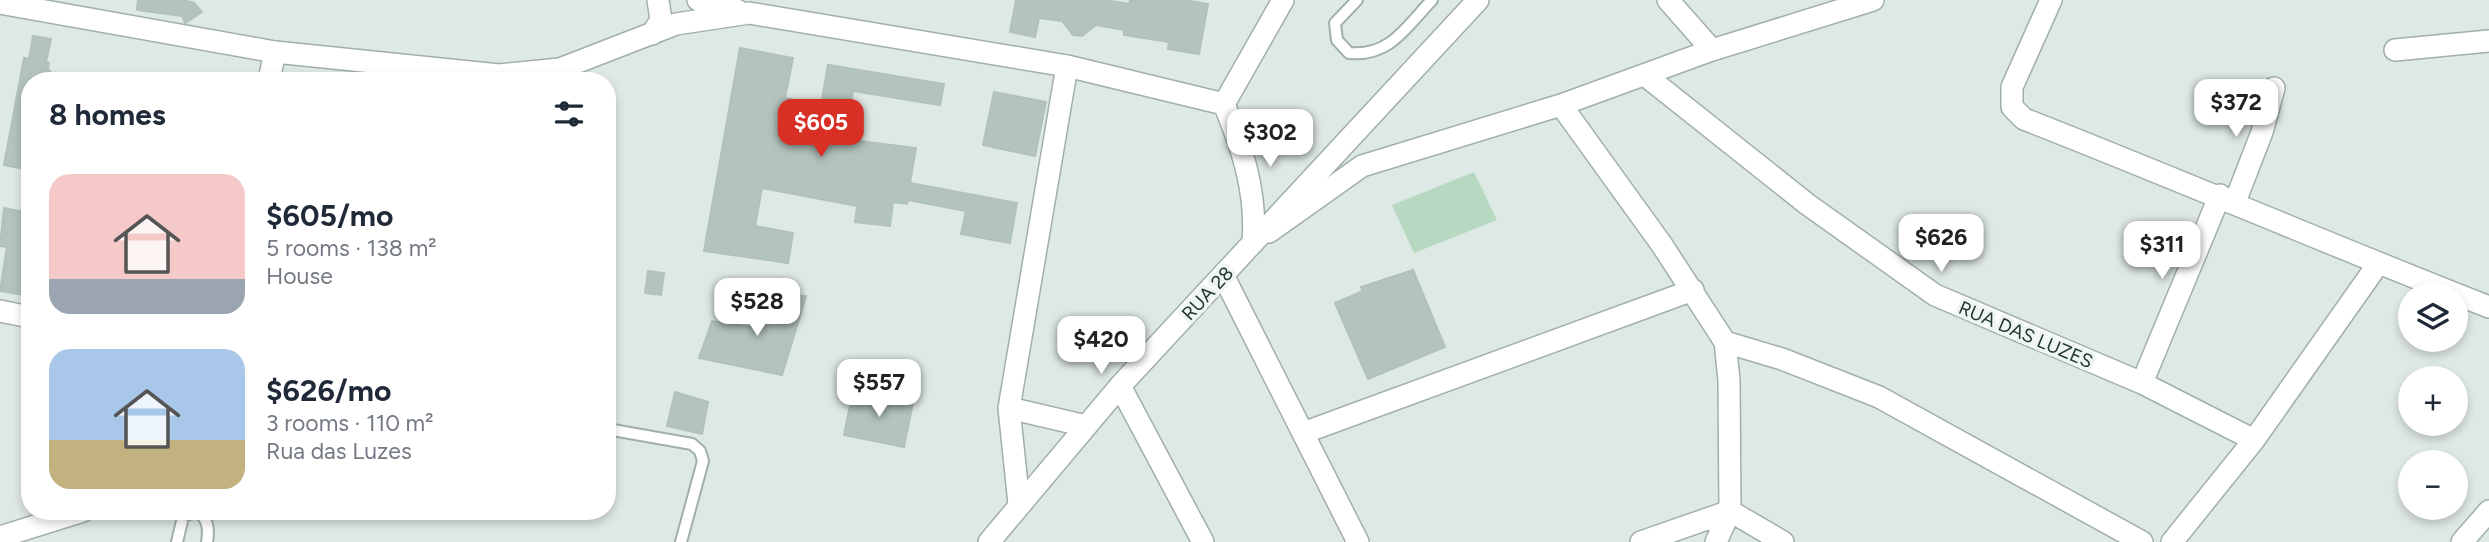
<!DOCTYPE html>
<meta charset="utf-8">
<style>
body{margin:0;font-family:Figtree,sans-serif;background:#f6f6f7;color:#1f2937;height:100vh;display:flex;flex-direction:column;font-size:26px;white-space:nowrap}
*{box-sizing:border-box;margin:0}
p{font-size:23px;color:#747a83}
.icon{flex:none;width:38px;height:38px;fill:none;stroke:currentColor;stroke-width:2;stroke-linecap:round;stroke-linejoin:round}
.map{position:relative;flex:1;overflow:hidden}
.details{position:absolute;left:21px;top:72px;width:595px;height:448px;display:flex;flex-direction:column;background:#fff;border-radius:28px;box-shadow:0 4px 10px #0003}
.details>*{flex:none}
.buttons{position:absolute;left:2398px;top:282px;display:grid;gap:14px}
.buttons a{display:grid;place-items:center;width:70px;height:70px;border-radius:50%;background:#fff;box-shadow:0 4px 10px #0003;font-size:35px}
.price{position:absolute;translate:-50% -60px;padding:0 16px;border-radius:14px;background:#fff;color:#222;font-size:23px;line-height:46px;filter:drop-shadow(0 2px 4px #0008)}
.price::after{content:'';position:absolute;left:50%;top:42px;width:21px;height:16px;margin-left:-10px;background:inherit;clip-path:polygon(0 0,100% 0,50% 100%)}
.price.active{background:#d93025;color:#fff}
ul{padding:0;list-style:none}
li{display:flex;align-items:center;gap:21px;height:175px;padding:0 28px}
li span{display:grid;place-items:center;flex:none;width:196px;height:140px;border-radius:21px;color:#555}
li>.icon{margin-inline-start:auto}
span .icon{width:84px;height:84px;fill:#fffc;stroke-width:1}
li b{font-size:30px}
h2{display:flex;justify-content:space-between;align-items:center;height:84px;padding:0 28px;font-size:30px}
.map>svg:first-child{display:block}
.green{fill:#b7d9c2}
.building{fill:#b3c3bd;stroke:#b1c1bb;stroke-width:2}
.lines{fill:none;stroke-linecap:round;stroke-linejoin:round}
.service-casing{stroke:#a1afab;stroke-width:14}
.minor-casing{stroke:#a1afab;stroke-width:24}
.tertiary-casing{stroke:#a1afab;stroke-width:24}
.service{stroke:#fff;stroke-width:10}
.minor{stroke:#fff;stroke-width:21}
.tertiary{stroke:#fff;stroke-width:21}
.labels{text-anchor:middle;stroke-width:7;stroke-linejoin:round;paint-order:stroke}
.street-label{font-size:19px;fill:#203732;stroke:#eef5f2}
</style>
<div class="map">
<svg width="2489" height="542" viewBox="0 0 2489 542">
<rect width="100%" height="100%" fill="#dee8e4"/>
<path class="green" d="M1474 172 1497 220 1414 253 1392 205Z"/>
<path class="building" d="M138 0H183L194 3 202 12 185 23 182 16 137 10Z
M1016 0H1105L1129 4 1130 0H1184L1208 4 1199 54 1168 49 1169 42 1124 35V30L1096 25 1082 36 1073 35 1062 21 1039 18 1035 37 1010 32Z
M33 36 51 39 46 62 49 63 48 69 57 80H30V170L4 165 24 58 29 59Z
M740 48 793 58 785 98 791 99 789 105 820 111 828 65 944 84 940 105 853 91 844 139 916 148 910 183 1017 203 1010 243 961 234 966 211 908 200 907 204 893 202 890 226 855 222 857 206 762 188 755 226 793 233 788 263 704 251Z
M994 92 1046 102 1035 156 983 145Z
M4 208 30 213 23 269 30 270V296L0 291 7 247 0 246Z
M1413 270 1445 347 1368 379 1335 303 1363 291 1361 287Z
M648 271 664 273 661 295 645 293Z
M776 293 806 296 782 375 699 358 712 321 763 329Z
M853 391 913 402 904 447 844 435Z
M675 392 708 402 702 434 667 426Z"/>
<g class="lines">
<defs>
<path id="service" d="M1357 0 1335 23 1337 40 1349 53C1390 57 1406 27 1432 0
M607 429 692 444 700 451 703 461 681 542
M177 542 183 517C205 504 210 525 207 542"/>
<path id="minor" d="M1668 0 1712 50
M2051 0 2012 87V107L2024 119C2180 180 2333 246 2489 307
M2395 50 2489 41
M1646 76 1807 204 1935 295 2142 383 2254 440
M269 80 275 52
M1561 105 1662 245 1725 342 1729 380 1730 511 1716 542
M2235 202 2262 132 2274 88
M1269 232 1362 166 1561 105 1712 50 1873 0
M1224 277 1358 542
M0 311 30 317
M1725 342 1782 359 1879 397 2142 542
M2142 383 2220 195
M1120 386 1203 542
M1009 408 1086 426
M1303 433 1693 290
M1019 504 1009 408 1067 66
M0 537 83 511
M1641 542 1730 511 1783 542
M2172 542 2254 440 2378 264
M2462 542 2489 511"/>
<path id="tertiary" d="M698 0 737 10
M0 3 275 52 499 75 560 69 676 24 749 13 1067 66 1224 104
M652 34 661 20 658 0
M1224 104C1243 150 1257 193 1253 243
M1224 104 1283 0
M989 542 1120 386 1478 0"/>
</defs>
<use href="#service" class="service-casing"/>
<use href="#minor" class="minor-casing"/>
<use href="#tertiary" class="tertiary-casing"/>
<use href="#service" class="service"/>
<use href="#minor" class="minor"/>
<use href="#tertiary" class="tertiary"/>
</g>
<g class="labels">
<g class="street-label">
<text transform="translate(1207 293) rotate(-47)" y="7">RUA 28</text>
<text transform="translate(2026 334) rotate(23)" y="7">RUA DAS LUZES</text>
</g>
</g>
</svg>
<div class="buttons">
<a><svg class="icon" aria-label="layers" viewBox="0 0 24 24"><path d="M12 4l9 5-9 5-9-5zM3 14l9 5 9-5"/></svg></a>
<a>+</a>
<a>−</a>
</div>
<b class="price" style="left:2236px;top:139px">$372</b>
<b class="price active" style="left:821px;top:159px">$605</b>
<b class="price" style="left:1270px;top:169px">$302</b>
<b class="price" style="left:1941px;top:274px">$626</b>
<b class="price" style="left:2162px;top:281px">$311</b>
<b class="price" style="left:757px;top:338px">$528</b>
<b class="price" style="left:1101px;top:376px">$420</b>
<b class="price" style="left:879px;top:419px">$557</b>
<section class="details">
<h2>8 homes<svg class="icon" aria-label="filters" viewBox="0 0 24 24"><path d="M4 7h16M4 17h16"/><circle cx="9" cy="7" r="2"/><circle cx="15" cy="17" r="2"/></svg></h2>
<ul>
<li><span style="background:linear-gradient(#f6c9c9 75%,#9aa5b1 0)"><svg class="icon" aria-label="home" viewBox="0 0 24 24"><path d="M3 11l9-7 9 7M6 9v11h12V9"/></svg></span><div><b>$605/mo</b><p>5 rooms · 138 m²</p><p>House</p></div></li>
<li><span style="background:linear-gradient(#a9c7e8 65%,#c2b280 0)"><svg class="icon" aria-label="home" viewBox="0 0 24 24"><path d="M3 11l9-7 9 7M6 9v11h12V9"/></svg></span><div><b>$626/mo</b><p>3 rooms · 110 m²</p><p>Rua das Luzes</p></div></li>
</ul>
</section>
</div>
